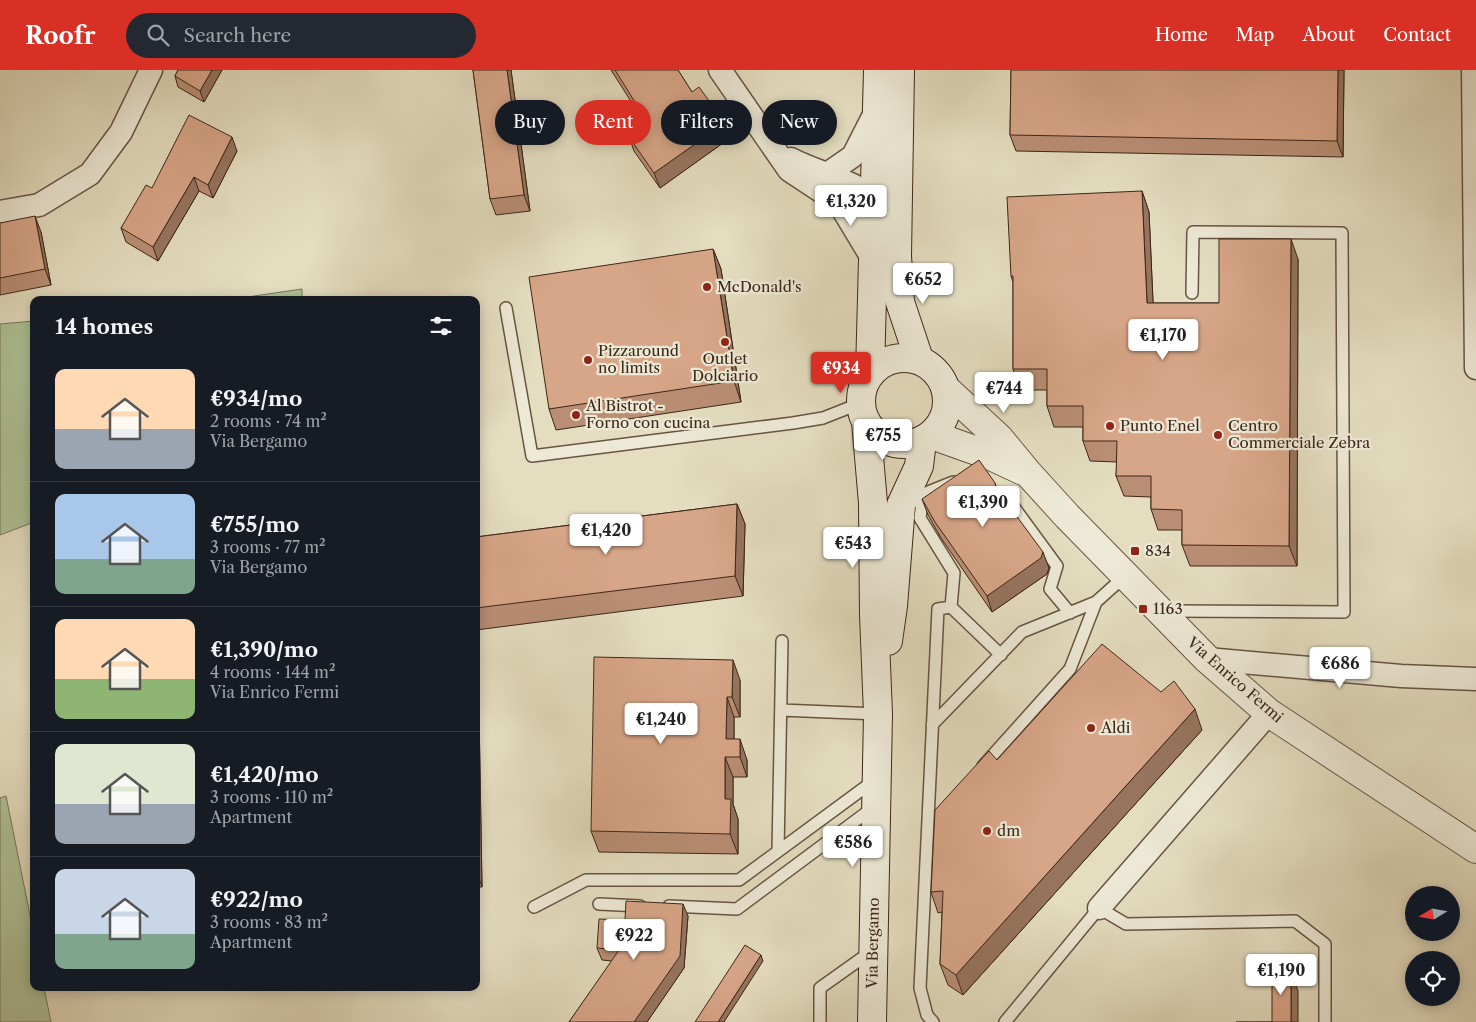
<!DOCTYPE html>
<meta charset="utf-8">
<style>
body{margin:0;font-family:"Libre Caslon Text",serif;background:#242831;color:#f1f3f6;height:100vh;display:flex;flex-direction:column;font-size:19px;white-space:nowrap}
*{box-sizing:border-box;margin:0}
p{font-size:16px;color:#9ea1a6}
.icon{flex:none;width:28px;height:28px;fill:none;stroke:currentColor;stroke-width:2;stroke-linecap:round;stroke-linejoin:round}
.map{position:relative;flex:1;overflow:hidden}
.panel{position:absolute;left:30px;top:226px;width:450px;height:695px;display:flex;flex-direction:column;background:#171b24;border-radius:10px;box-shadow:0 2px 12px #0003}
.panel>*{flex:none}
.guide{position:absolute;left:495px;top:30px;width:475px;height:45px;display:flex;gap:10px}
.needle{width:32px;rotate:259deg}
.tools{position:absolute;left:1405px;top:816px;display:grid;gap:10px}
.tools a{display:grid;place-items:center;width:55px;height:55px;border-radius:50%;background:#171b24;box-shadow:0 2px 12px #0003;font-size:25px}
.price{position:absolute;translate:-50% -42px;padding:0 11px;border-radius:5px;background:#fff;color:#222;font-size:16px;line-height:32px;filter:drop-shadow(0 1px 2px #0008)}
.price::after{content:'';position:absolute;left:50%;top:30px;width:15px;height:11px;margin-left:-8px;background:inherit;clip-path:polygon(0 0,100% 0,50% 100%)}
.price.selected{background:#d93025;color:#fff}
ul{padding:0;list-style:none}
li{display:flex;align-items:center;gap:15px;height:125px;padding:0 25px}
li+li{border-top:1px solid #363941}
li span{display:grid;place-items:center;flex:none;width:140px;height:100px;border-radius:10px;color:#555}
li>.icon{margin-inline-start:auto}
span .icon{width:60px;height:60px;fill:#fffc;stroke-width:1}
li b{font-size:21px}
h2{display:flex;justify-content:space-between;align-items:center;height:60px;padding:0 25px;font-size:21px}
.chip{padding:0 18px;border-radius:22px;background:#171b24;box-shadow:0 2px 12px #0003;font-size:18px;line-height:45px}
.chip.selected{background:#d93025;color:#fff}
header{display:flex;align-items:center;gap:30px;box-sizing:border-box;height:70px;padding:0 25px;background:#d93025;color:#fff}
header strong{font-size:24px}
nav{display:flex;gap:28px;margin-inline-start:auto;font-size:18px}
.search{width:350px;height:45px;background:#242831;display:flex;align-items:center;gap:12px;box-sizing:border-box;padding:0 18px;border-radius:28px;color:#9ea1a6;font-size:19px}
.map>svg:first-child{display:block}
.green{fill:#afc297;stroke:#767458}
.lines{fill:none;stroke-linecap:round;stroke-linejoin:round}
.service-casing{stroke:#675442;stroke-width:14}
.minor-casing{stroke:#675442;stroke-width:25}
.tertiary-casing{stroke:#675442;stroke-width:30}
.secondary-casing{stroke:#3d2718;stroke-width:30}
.service{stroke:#ede9d6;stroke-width:11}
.minor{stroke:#ede9d6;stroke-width:22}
.tertiary{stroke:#ede9d6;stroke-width:28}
.secondary{stroke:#ede9d6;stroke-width:28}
.wall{fill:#b98e74;stroke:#3d2718}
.shaded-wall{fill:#96745e;stroke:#3d2718}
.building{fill:#d7a587;stroke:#3d2718}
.poi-dot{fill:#8f2418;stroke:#ede9d6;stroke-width:2}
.labels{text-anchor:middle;stroke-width:4.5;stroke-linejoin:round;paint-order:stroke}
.poi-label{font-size:15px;fill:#3d2718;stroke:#ede9d6;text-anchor:start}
.street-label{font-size:15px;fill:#3d2718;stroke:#ede9d6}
</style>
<header>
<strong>Roofr</strong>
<div class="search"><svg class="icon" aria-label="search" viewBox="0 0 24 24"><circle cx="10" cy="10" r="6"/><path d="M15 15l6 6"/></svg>Search here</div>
<nav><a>Home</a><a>Map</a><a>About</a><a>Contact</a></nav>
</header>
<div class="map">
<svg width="1476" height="952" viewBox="0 0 1476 952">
<rect width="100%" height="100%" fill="#e4ddc0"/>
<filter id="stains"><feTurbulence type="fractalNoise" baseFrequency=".004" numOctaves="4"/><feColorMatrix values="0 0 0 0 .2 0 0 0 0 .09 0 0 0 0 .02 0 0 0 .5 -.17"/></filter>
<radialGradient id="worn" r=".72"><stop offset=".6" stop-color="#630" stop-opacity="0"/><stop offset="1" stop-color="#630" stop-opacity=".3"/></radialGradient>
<path class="green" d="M302 219V230H227Z
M34 251V452L0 465V254Z
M6 726 34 865V918H44L51 952H0V728Z"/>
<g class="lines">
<defs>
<path id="service" d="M506 238 532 386 793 353 823 348 861 333
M1008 429 1057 496 1050 519 1070 543
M951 537 954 503 920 448 923 424 953 412
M1165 541 1344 542 1342 163 1193 162 1192 223
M781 640 878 644
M932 655 1022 562 1096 532 1125 506
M983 696 1070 599 1096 532
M778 781 782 571
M599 834 640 836
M669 836 737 839 874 737
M534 837 586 810H739L875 710
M820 952V918L872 881
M933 952 927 945 920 918 938 539 951 537 1001 585
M1005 952 1099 838 1126 854 1295 851 1325 874V952"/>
<path id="minor" d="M720 0 789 100 839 133 872 188
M1473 0 1476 298
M791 89C810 100 879 119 884 139
M827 104 853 86 876 41
M0 142 39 135 90 104 121 62 151 0
M1207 589 1401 606 1476 609
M1099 838 1269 643"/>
<path id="tertiary" d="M946 319 999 368 1027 402 1067 446 1207 589 1269 643 1476 779
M932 365 991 386 1023 401"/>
<path id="secondary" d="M900 0 897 186 900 232 919 289
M861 331a43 43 0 1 1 86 0a43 43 0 1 1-86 0Z
M870 303 878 0
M866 352 873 433 874 545 878 644 872 952
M888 571 893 536 901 435 919 396 922 371"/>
</defs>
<use href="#service" class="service-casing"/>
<use href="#minor" class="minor-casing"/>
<use href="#tertiary" class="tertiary-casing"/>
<use href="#secondary" class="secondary-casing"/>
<use href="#service" class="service"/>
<use href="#minor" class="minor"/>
<use href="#tertiary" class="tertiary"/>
<use href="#secondary" class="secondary"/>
</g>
<path class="wall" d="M178 0H222L204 32 178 17 175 6Z
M473 0H511L530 141 496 145 490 129Z
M611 0H678L692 22 730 68 660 118 634 81 629 67 646 55Z
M1011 0H1344L1343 87 1016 81 1010 65Z
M237 81 213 128 199 121 158 191 126 172 121 158 152 118Z
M1142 121 1149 142 1153 233H1219L1298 189 1297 496H1190L1182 475V460H1158L1151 439V427L1124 426 1116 406 1117 392 1090 391 1083 371V357H1054L1047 336V320H1020L1013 299V212L1011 206Z
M0 153 41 162 51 215 0 225Z
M713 179 721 199 741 332 556 360 549 339Z
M995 413 997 419 1049 498 1047 504 992 542 941 468 928 445 922 429Z
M737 434 745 454 743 526 476 560V467Z
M740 610V647H734V669L747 690V707H733V734L738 749V784L599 782 591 761Z
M476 637 479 643 482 817H476Z
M1202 660 963 925 948 915 940 894 942 842 938 843 931 822 997 690Z
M688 846 684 898 647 952H569L612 891 602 890 597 878 625 850Z"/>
<path class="shaded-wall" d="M212 0H222L204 32 200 21Z
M507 0H511L530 141 524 125Z
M1338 0H1344L1343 87 1337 71Z
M725 53 730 68 660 118 654 103Z
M232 67 237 81 213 128 208 115Z
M194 107 199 121 158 191 153 177Z
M1142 121 1149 142 1154 253 1147 233Z
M35 146 41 162 51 215 45 199Z
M1291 169 1298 189 1297 496 1289 476Z
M713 179 721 199 741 332 734 311Z
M737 434 745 454 743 526 735 506Z
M1043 482 1049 498 1047 504 992 542 987 526Z
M733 590 740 610V647L732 627Z
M727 627 734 647V687L726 669Z
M476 637 479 643 482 817 476 800Z
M1195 639 1202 660 963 925 956 905Z
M740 669 747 690V707L740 687Z
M725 687 733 707V734L738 749V784L730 764 725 729Z
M683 834 688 846 684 898 647 952H634Z
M761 885 763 891 724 952H718Z
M1291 901 1298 921V952H1291Z"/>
<path class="building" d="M178 0H212L200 21 175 6Z
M473 0H507L524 125 490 129Z
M615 0H678L692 22 699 17 725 53 654 103 629 67 648 53Z
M1011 0H1338L1337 71 1010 65Z
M189 45 232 67 208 115 194 107 153 177 121 158 146 115 152 118Z
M1142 121 1147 233H1219V169H1291L1289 476 1182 475V440L1151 439V406H1116L1117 371H1083V336H1047V299H1013V206H1011L1007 127Z
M35 146 45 199 0 208V153Z
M713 179 734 311 549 339 529 207Z
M979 390 995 413 996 418 1043 482 1041 488 987 526 935 452 922 429Z
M737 434 735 506 476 538V467Z
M1102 574 1161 622 1174 611 1195 639 956 905 940 894 943 821 931 822 935 740 989 681 997 690Z
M594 587 733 590 732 627H727L726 669H740V687H725V729H731L730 764 591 761Z
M626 831 683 834 680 886 634 952H569L619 880 597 878 599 849 625 850Z
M745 875 761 885 718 952H695Z
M1272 901H1291V952H1236H1272Z"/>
<g class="poi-dot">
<circle cx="707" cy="217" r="5"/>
<circle cx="725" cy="272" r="5"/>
<circle cx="588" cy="290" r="5"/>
<circle cx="576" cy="345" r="5"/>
<circle cx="1110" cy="356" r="5"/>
<circle cx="1218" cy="365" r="5"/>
<rect x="1130" y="476" width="10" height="10" rx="2.5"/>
<rect x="1138" y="534" width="10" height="10" rx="2.5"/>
<circle cx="1091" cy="658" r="5"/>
<circle cx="987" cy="761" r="5"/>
</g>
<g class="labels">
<g class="poi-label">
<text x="717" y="222">McDonald's</text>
<text x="598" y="286">Pizzaround<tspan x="598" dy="17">no limits</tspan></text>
<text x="725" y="294" text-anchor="middle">Outlet<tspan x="725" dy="17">Dolciario</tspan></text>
<text x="586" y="341">Al Bistrot -<tspan x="586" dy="17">Forno con cucina</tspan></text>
<text x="1120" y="361">Punto Enel</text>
<text x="1228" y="361">Centro<tspan x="1228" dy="17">Commerciale Zebra</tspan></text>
<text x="1145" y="486">834</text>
<text x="1153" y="544">1163</text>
<text x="1101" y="663">Aldi</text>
<text x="997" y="766">dm</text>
</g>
<g class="street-label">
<text transform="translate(1235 610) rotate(41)" y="5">Via Enrico Fermi</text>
<text transform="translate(873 873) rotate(-89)" y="5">Via Bergamo</text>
</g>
</g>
<rect width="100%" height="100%" filter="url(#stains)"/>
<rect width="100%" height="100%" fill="url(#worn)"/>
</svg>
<div class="tools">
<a><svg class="needle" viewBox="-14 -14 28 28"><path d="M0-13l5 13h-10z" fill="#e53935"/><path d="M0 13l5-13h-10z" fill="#9ea1a6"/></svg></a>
<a><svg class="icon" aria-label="locate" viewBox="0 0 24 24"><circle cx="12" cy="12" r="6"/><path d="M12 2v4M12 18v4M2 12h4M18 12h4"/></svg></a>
</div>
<b class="price" style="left:851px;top:157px">€1,320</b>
<b class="price" style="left:923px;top:235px">€652</b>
<b class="price" style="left:1163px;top:291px">€1,170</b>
<b class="price selected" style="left:841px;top:324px">€934</b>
<b class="price" style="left:1004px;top:344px">€744</b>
<b class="price" style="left:883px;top:391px">€755</b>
<b class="price" style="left:983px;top:458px">€1,390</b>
<b class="price" style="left:606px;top:486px">€1,420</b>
<b class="price" style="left:853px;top:499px">€543</b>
<b class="price" style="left:1340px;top:619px">€686</b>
<b class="price" style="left:661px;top:675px">€1,240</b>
<b class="price" style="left:853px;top:798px">€586</b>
<b class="price" style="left:634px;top:891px">€922</b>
<b class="price" style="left:1281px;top:926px">€1,190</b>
<div class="guide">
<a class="chip">Buy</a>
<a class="chip selected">Rent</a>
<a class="chip">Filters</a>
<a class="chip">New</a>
</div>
<section class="panel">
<h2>14 homes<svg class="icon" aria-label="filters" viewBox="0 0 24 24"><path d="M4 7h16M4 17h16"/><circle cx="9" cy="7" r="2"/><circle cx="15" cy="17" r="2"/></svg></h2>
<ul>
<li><span style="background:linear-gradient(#ffd9b3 60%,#9aa5b1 0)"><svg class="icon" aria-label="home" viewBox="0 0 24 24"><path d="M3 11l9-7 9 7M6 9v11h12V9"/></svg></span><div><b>€934/mo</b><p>2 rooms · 74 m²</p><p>Via Bergamo</p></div></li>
<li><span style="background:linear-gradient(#a9c7e8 65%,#7fa58c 0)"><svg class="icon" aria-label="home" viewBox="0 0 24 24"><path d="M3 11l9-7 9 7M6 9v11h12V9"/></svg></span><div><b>€755/mo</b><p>3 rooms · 77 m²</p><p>Via Bergamo</p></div></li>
<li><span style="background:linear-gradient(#ffd9b3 60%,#8fb573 0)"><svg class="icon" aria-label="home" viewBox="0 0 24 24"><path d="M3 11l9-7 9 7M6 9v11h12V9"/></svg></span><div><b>€1,390/mo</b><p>4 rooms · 144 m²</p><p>Via Enrico Fermi</p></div></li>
<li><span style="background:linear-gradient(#dfe7d0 60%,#9aa5b1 0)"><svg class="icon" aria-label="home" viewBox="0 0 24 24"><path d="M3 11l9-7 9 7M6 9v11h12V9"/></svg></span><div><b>€1,420/mo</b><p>3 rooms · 110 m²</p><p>Apartment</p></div></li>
<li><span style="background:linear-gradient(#c9d6e8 65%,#7fa58c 0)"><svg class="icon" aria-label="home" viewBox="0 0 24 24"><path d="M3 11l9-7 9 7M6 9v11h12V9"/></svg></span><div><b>€922/mo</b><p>3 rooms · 83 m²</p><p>Apartment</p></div></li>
</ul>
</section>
</div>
